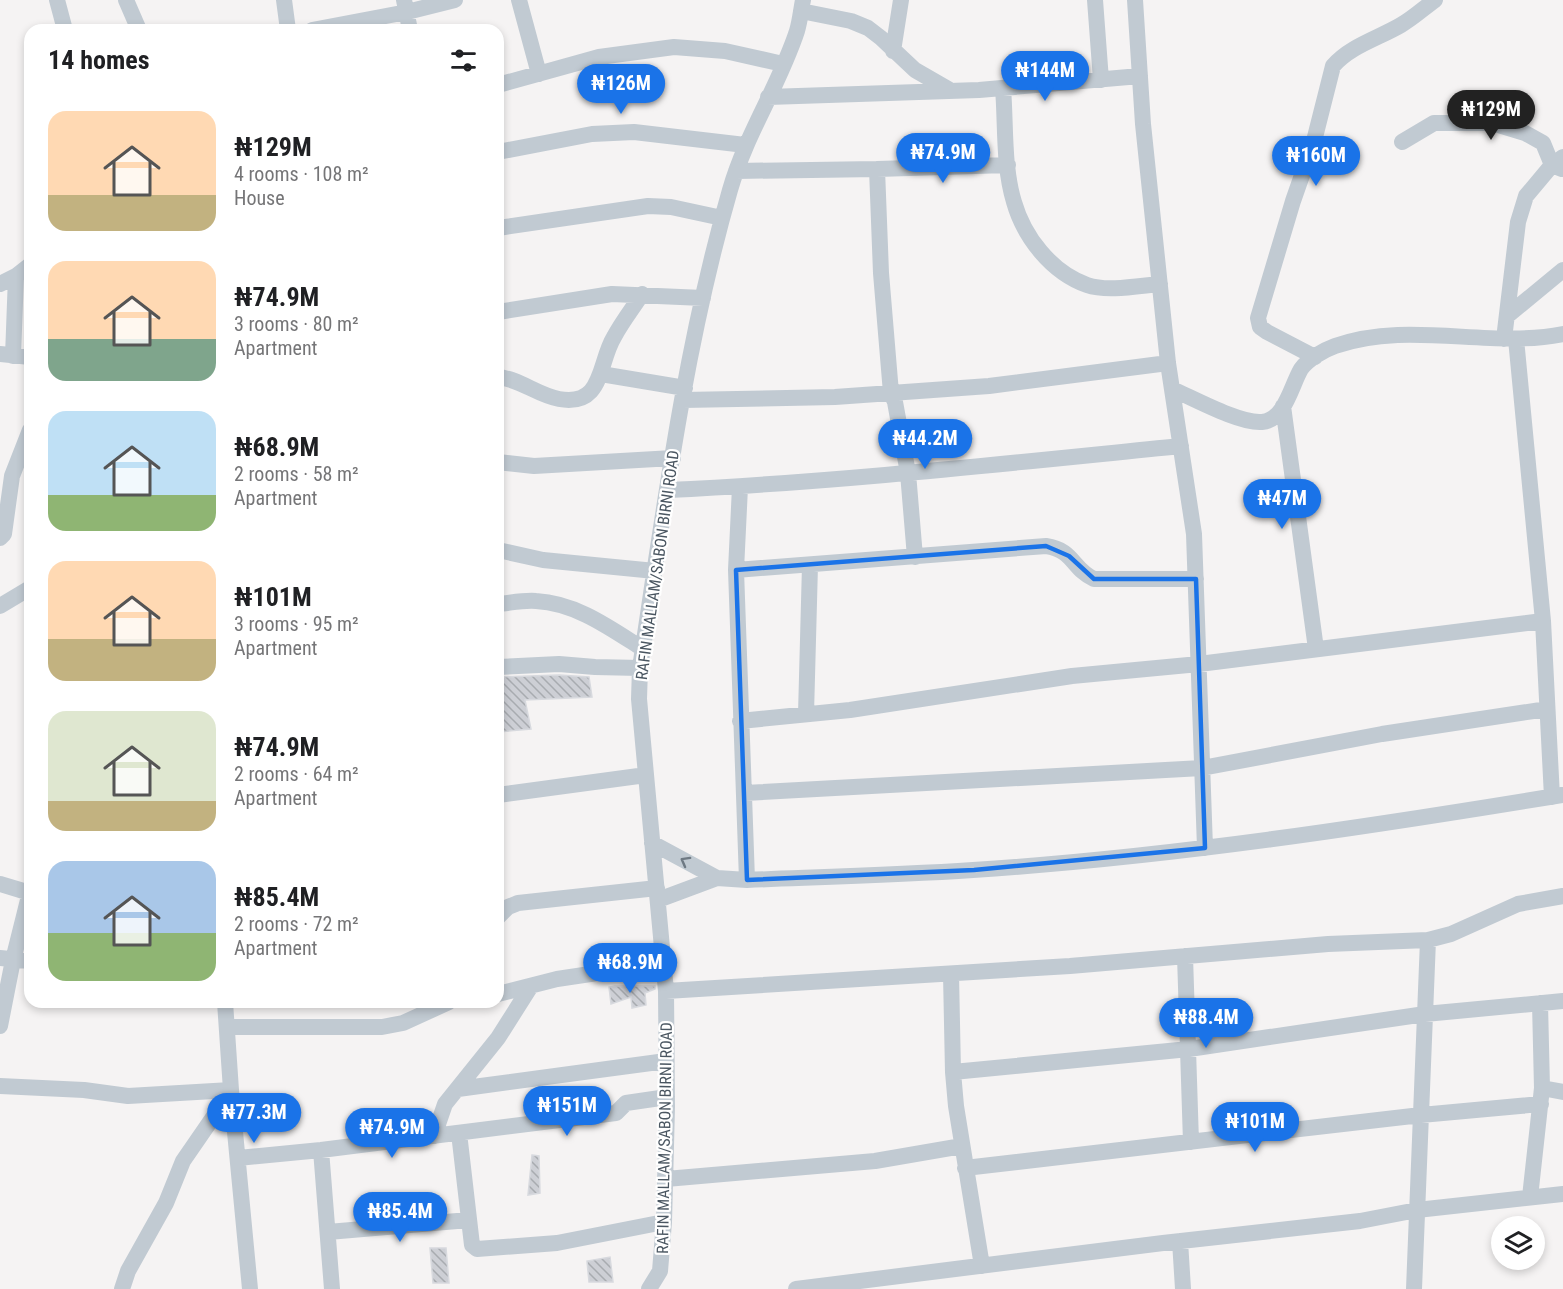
<!DOCTYPE html>
<meta charset="utf-8">
<style>
body{margin:0;font-family:"Roboto Condensed",sans-serif;background:#f6f6f6;color:#202124;height:100vh;display:flex;flex-direction:column;font-size:22px;white-space:nowrap}
*{box-sizing:border-box;margin:0}
p{font-size:20px;color:#757577}
.icon{flex:none;width:33px;height:33px;fill:none;stroke:currentColor;stroke-width:2;stroke-linecap:round;stroke-linejoin:round}
.map{position:relative;flex:1;overflow:hidden}
.drawer{position:absolute;left:24px;top:24px;width:480px;height:984px;display:flex;flex-direction:column;background:#fff;border-radius:18px;box-shadow:0 3px 9px #0003}
.drawer>*{flex:none}
.tools{position:absolute;left:1491px;top:1216px;display:grid;gap:12px}
.tools a{display:grid;place-items:center;width:54px;height:54px;border-radius:50%;background:#fff;box-shadow:0 3px 9px #0003;font-size:30px}
.price{position:absolute;translate:-50% -51px;padding:0 14px;border-radius:21px;background:#1a73e8;color:#fff;font-size:20px;line-height:39px;filter:drop-shadow(0 2px 3px #0008)}
.price::after{content:'';position:absolute;left:50%;top:36px;width:18px;height:14px;margin-left:-9px;background:inherit;clip-path:polygon(0 0,100% 0,50% 100%)}
.price.selected{background:#222;color:#fff}
ul{padding:0;list-style:none}
li{display:flex;align-items:center;gap:18px;height:150px;padding:0 24px}
li span{display:grid;place-items:center;flex:none;width:168px;height:120px;border-radius:18px;color:#555}
li>.icon{margin-inline-start:auto}
span .icon{width:72px;height:72px;fill:#fffc;stroke-width:1}
li b{font-size:26px}
h2{display:flex;justify-content:space-between;align-items:center;height:72px;padding:0 24px;font-size:26px}
.map>svg:first-child{display:block}
.building{fill:url(#building-back-hatch);stroke:#d7d9de;stroke-width:1.5}
.lines{fill:none;stroke-linecap:round;stroke-linejoin:round}
.minor{stroke:#c1cad2;stroke-width:16}
.oneway{stroke:#6e7983}
.marked{fill:none;stroke:#1a73e8;stroke-width:4.5;stroke-linejoin:round}
.labels{text-anchor:middle;stroke-width:4.5;stroke-linejoin:round;paint-order:stroke}
.street-label{font-size:16px;fill:#4a5661;stroke:#fff}
</style>
<div class="map">
<svg width="1563" height="1289" viewBox="0 0 1563 1289">
<defs>
<pattern id="building-back-hatch" width="6" height="6" patternUnits="userSpaceOnUse" patternTransform="scale(1.5)"><rect width="6" height="6" fill="#cdcfd5"/><path d="M-1 5l2 2M0 0l6 6M5-1l2 2" fill="none" stroke="#a8abb0"/></pattern>
</defs>
<rect width="100%" height="100%" fill="#f5f3f3"/>
<path class="building" d="M559 675 589 677 592 697 525 700 531 729 498 732V677Z
M615 986H655V989L645 993 646 1005 632 1008 631 997 611 1004 609 987Z
M532 1155 539 1156 540 1193 528 1195Z
M430 1248H446L449 1283H433Z
M610 1257 613 1282H589L587 1261Z"/>
<g class="lines">
<path class="minor" d="M57 0 65 30
M126 0 139 30
M284 0 288 30
M404 0 410 30
M519 0 539 74
M1095 0 1101 80
M1135 0 1143 124 1168 363 1194 534 1205 848
M801 11 851 21 868 28 881 38 915 70 948 89
M312 30 407 12 455 0
M893 51 901 0
M498 85 599 57 674 47 725 51 783 64
M1003 88C1006 125 1003 166 1014 202 1024 237 1051 272 1087 285 1107 292 1138 286 1160 284
M768 97 979 90 1140 76
M1402 142 1434 123H1492L1525 133 1543 143 1552 165 1562 169
M498 152 592 134 634 132 745 145
M877 169 881 273 891 393 895 402 908 473 915 557
M736 171 877 169 1008 165
M498 228 648 206 671 207 722 218
M0 284 16 276 30 265
M498 312 612 294 703 298
M1507 316 1563 270
M1504 339 1518 222 1526 196 1552 165 1563 157
M1516 339 1543 621
M0 354 30 357
M13 356 16 276
M1315 357 1267 332 1260 327 1258 318 1293 201 1314 141 1333 66C1350 46 1379 38 1401 25 1413 18 1424 8 1435 0
M601 374 685 388
M498 377C520 379 537 395 559 399 604 407 598 363 614 337 622 322 633 308 642 294
M1172 389C1193 398 1240 424 1262 422 1285 420 1291 386 1301 369 1308 359 1324 350 1335 346 1409 320 1488 349 1563 334
M683 400 835 397 989 386 1168 363
M1283 406 1316 649
M498 462 534 466 673 458
M740 487 736 570 747 880
M668 490C839 482 1010 463 1181 446
M0 538 4 534 12 476 30 430
M498 550 543 560 655 571
M736 570 1046 546C1074 550 1072 569 1094 579H1196
M498 604C510 603 523 600 536 601 576 603 610 628 643 649
M0 606 30 588
M498 667 559 664 595 667 640 668
M806 714 810 565
M740 721 850 710 1072 676 1199 664 1543 621 1552 797
M745 793 1202 768 1382 734 1547 709
M498 795 646 775
M652 843 717 878
M0 884 30 893
M658 900 717 878 747 880C822 877 898 875 973 870 1171 857 1367 827 1562 795
M498 917 508 907 518 903 657 888
M1185 956 1191 1142
M0 958 30 961
M951 974 953 1072 956 1106 982 1266
M666 991 1070 966 1328 944 1428 940 1451 934 1518 904 1563 896
M498 994 557 979 664 963
M225 1002 231 1090 250 1289
M0 1026 13 960 30 892
M227 1027H382L403 1023 449 1002
M953 1072 1189 1049 1425 1014 1563 1001
M0 1086 84 1090 128 1096 231 1090
M1542 1088 1563 1092
M458 1089 666 1061
M459 1133 472 1245 477 1249 557 1243 664 1222
M434 1136 445 1104 498 1038 531 986
M321 1150 332 1289
M238 1158 321 1150 616 1113 626 1103 667 1097
M965 1168 1421 1115 1541 1104
M666 1179 875 1161 962 1146
M1530 1197 1542 1088 1540 1003
M328 1232 469 1220
M1180 1241 1183 1289
M122 1289 128 1271 166 1203 183 1161 223 1103 227 1090
M649 1289 660 1271 664 1222 667 1107 666 991 639 699 640 668C664 508 685 346 730 190 746 134 779 86 797 31 800 21 801 10 803 0
M796 1289 1163 1243 1360 1221 1417 1210 1563 1194
M1414 1289 1428 940"/>
</g>
<defs><path id="oneway-chevron" d="M-2-3.5L2.5 0L-2 3.5" fill="none" stroke-width="1.6" stroke-linecap="round" stroke-linejoin="round" transform="scale(1.5)"/></defs>
<use class="oneway" href="#oneway-chevron" transform="translate(685 861) rotate(-151)"/>
<path class="marked" d="M1046 546 1069 556 1094 579H1196L1205 848 974 870 747 880 736 570Z"/>
<g class="labels">
<g class="street-label">
<text transform="translate(657 565) rotate(-82)" y="6">RAFIN MALLAM/SABON BIRNI ROAD</text>
<text transform="translate(664 1138) rotate(-89)" y="6">RAFIN MALLAM/SABON BIRNI ROAD</text>
</g>
</g>
</svg>
<div class="tools">
<a><svg class="icon" aria-label="layers" viewBox="0 0 24 24"><path d="M12 4l9 5-9 5-9-5zM3 14l9 5 9-5"/></svg></a>
</div>
<b class="price" style="left:1045px;top:102px">₦144M</b>
<b class="price" style="left:621px;top:115px">₦126M</b>
<b class="price selected" style="left:1491px;top:141px">₦129M</b>
<b class="price" style="left:943px;top:184px">₦74.9M</b>
<b class="price" style="left:1316px;top:187px">₦160M</b>
<b class="price" style="left:925px;top:470px">₦44.2M</b>
<b class="price" style="left:1282px;top:530px">₦47M</b>
<b class="price" style="left:630px;top:994px">₦68.9M</b>
<b class="price" style="left:1206px;top:1049px">₦88.4M</b>
<b class="price" style="left:567px;top:1137px">₦151M</b>
<b class="price" style="left:254px;top:1144px">₦77.3M</b>
<b class="price" style="left:1255px;top:1153px">₦101M</b>
<b class="price" style="left:392px;top:1159px">₦74.9M</b>
<b class="price" style="left:400px;top:1243px">₦85.4M</b>
<section class="drawer">
<h2>14 homes<svg class="icon" aria-label="filters" viewBox="0 0 24 24"><path d="M4 7h16M4 17h16"/><circle cx="9" cy="7" r="2"/><circle cx="15" cy="17" r="2"/></svg></h2>
<ul>
<li><span style="background:linear-gradient(#ffd9b3 70%,#c2b280 0)"><svg class="icon" aria-label="home" viewBox="0 0 24 24"><path d="M3 11l9-7 9 7M6 9v11h12V9"/></svg></span><div><b>₦129M</b><p>4 rooms · 108 m²</p><p>House</p></div></li>
<li><span style="background:linear-gradient(#ffd9b3 65%,#7fa58c 0)"><svg class="icon" aria-label="home" viewBox="0 0 24 24"><path d="M3 11l9-7 9 7M6 9v11h12V9"/></svg></span><div><b>₦74.9M</b><p>3 rooms · 80 m²</p><p>Apartment</p></div></li>
<li><span style="background:linear-gradient(#bfe0f5 70%,#8fb573 0)"><svg class="icon" aria-label="home" viewBox="0 0 24 24"><path d="M3 11l9-7 9 7M6 9v11h12V9"/></svg></span><div><b>₦68.9M</b><p>2 rooms · 58 m²</p><p>Apartment</p></div></li>
<li><span style="background:linear-gradient(#ffd9b3 65%,#c2b280 0)"><svg class="icon" aria-label="home" viewBox="0 0 24 24"><path d="M3 11l9-7 9 7M6 9v11h12V9"/></svg></span><div><b>₦101M</b><p>3 rooms · 95 m²</p><p>Apartment</p></div></li>
<li><span style="background:linear-gradient(#dfe7d0 75%,#c2b280 0)"><svg class="icon" aria-label="home" viewBox="0 0 24 24"><path d="M3 11l9-7 9 7M6 9v11h12V9"/></svg></span><div><b>₦74.9M</b><p>2 rooms · 64 m²</p><p>Apartment</p></div></li>
<li><span style="background:linear-gradient(#a9c7e8 60%,#8fb573 0)"><svg class="icon" aria-label="home" viewBox="0 0 24 24"><path d="M3 11l9-7 9 7M6 9v11h12V9"/></svg></span><div><b>₦85.4M</b><p>2 rooms · 72 m²</p><p>Apartment</p></div></li>
</ul>
</section>
</div>
